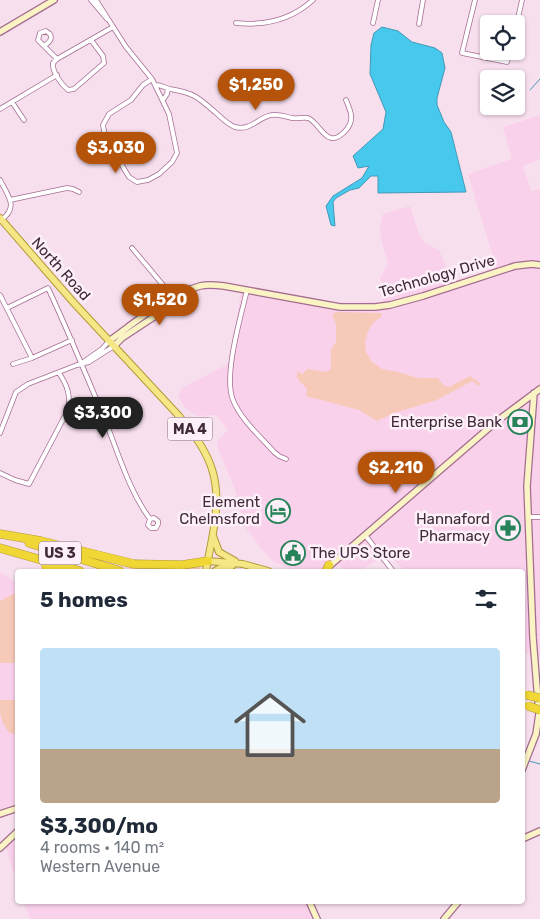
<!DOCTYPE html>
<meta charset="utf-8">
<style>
body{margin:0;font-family:Rubik,sans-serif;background:#f2f2f3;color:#1f2937;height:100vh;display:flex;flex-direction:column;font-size:19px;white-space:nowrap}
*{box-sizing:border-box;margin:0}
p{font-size:16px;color:#747a83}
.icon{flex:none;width:28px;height:28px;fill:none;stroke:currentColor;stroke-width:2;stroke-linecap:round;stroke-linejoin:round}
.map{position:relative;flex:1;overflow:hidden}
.panel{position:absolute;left:15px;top:569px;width:510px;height:335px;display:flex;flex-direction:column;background:#fff;border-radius:5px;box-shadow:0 1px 4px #0004}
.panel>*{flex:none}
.fabs{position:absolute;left:480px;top:15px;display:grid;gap:10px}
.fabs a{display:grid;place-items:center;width:45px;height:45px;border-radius:5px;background:#fff;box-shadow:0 1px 4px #0004;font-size:25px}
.price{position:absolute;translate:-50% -42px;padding:0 11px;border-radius:18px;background:#b45309;color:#fff;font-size:16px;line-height:32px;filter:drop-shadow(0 1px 2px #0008)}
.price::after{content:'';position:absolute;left:50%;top:30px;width:15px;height:11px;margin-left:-8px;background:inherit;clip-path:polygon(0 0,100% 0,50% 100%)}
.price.on{background:#222;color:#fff}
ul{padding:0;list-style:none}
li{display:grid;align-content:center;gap:10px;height:265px;padding:0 25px}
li+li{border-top:1px solid #e0e1e3}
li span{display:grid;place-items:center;height:155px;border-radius:5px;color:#555}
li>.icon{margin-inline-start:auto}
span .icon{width:90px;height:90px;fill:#fffc;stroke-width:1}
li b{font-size:21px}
h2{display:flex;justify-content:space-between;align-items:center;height:60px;padding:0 25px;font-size:21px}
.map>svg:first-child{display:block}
.built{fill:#fad1eb}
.green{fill:#f7c9b9}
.water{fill:#46c9ed;stroke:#4499b7}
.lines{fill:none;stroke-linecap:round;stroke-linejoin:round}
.stream{stroke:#4499b7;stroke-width:1}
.street-casing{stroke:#a36d91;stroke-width:5.5}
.secondary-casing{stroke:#a36d91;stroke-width:8}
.primary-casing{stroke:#b29a37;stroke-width:8}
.highway-casing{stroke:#b29a37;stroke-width:9}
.street{stroke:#fff;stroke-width:4}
.secondary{stroke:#faf3c3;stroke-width:5.5}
.primary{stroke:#f6e786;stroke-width:6}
.highway{stroke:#f0d736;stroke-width:8}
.highway-bridge-casing{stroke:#b29a37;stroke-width:9;stroke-linecap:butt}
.highway-bridge{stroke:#f0d736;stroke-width:8}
.labels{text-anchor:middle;stroke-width:5;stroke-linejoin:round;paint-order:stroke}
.shield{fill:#fdf0f8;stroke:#796572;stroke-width:1}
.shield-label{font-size:14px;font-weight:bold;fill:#402938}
.street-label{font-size:15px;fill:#402938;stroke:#fdf0f8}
.poi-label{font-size:15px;fill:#402938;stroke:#fdf0f8;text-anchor:end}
</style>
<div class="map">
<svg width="540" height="919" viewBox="0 0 540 919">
<rect width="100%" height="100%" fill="#f8dfee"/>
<path class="built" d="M540 115V159L523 166 531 191 540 189V658L523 652 522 571H404L388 553 361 570 356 571H345L339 565 313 571H294L273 561 264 552 245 527 234 487 218 449 217 442 219 439 228 430 216 415 197 416 184 407 178 396 182 388 230 363 242 285 337 303 383 302 385 290 380 278 388 264 381 239 380 226 383 214 410 206 419 234 425 243 439 250 444 262 449 282 475 276 496 267 468 174 512 159 503 127Z
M0 572 18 584 17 803 0 809Z
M17 837V883L6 848Z
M23 901H305L313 919H30Z"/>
<path class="green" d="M336 312 381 313 382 316 373 323 368 331 365 342 366 352 372 362 382 369 398 372 418 378H438L443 385 449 387 470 376 481 384 479 386 472 381 437 400 394 413 377 421 359 410 306 396 307 389 297 378V372L303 374 307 369 326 372 331 369V349L336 342V324L332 315Z
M77 553 143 568H178L199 566 201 571H138Z
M17 592V663H0V601Z
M0 700H17V735L10 733C0 721 0 716 0 700Z"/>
<path class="water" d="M382 27 398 31 412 42 435 48 442 53 445 68 437 98V105L444 122 451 132 466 192 378 193V176H371L359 188 350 190 336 198 333 202 335 226 331 225 326 206 333 196 362 178 369 166 358 168 353 156 383 129 386 112 370 74 371 45 374 33Z"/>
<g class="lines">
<path class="stream" d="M530 90 540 79
M529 761 540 764"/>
<defs>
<path id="street" d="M91 0 107 19
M96 0 126 47 152 79
M475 0 462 53 507 62 510 51
M236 23C265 26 291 20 313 0
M373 23 378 0
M419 24 423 0
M516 27 522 0
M91 40 103 56 104 63 74 89 68 90C61 84 52 72 53 63L57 59 113 27
M44 46C48 43 53 40 50 34L46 31 40 33 38 40 57 59
M152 79 169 114 177 153 172 162 159 174 148 180 137 182 129 177 105 137 103 125 109 114 131 100 143 85Z
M156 85C162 85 165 88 170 89 194 93 198 97 216 113 222 118 228 125 235 127 252 132 261 113 277 115 283 115 287 117 292 118 297 119 303 117 308 118 321 123 327 153 347 129 355 119 350 110 346 100
M163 100 167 94 168 89
M12 102 24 120
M0 109 57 75
M0 180C9 197 19 208 0 221
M10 200 67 188 73 189 79 192
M132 248 173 297
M247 290C241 316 223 376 233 400 241 420 260 436 274 452L279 456 286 459
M0 295 32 358
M7 308 48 288C69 333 88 379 107 425 119 456 130 492 150 519L148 525 151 528H156L158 524V521L154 518 150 519
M82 363 102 349 109 341
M13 364 32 358 72 340
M0 433 16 392 28 384 77 365 89 362 114 346
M0 473 15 480 29 484 68 410C71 395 67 385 59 373
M528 517H540
M365 535 393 571"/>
<path id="secondary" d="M0 32 54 0
M109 341C137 321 167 295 200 286 208 284 216 285 224 286L340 307H375L390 305 423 296 515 266 532 264 540 265
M114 346 122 338 169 307 185 295
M327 568 497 421 540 389
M522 770 536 734 539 714 533 638 527 486 534 393
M0 814 18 808
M522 839 540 831
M0 848 18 831
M309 901 317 919
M444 919 459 901"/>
<path id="primary" d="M0 218 74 303 179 416C212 454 223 482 213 533 211 546 208 558 206 571
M213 536 219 552 235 561
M208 561 243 564 268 571
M215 571 220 568 232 566"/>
<path id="highway" d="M0 534 41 541 134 564 182 565 208 561
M29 543 120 571
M0 548 80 571
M46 566 60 571
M326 571 329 565"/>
</defs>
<use href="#street" class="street-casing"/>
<use href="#secondary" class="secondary-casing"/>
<use href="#primary" class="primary-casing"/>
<use href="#highway" class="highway-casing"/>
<use href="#street" class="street"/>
<use href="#secondary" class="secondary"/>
<use href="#primary" class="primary"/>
<use href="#highway" class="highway"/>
<defs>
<path id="highway-bridge" d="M527 695 540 698
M528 706 540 710"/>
</defs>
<use href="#highway-bridge" class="highway-bridge-casing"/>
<use href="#highway-bridge" class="highway-bridge"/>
</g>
<defs>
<symbol id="bank-ring" viewBox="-11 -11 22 22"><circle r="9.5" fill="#fdf0f8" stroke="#26835a" stroke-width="1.5"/><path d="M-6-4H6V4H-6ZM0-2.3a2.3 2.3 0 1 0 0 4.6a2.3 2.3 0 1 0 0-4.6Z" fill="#26835a"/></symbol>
<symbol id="hotel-ring" viewBox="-11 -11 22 22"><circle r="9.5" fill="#fdf0f8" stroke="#26835a" stroke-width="1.5"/><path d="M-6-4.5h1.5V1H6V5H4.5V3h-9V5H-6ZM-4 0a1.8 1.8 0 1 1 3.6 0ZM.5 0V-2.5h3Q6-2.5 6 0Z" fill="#26835a"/></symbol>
<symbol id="pharmacy-ring" viewBox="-11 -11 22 22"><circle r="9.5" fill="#fdf0f8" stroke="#26835a" stroke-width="1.5"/><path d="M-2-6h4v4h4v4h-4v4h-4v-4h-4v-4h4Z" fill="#26835a"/></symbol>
<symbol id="civic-ring" viewBox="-11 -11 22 22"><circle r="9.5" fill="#fdf0f8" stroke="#26835a" stroke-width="1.5"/><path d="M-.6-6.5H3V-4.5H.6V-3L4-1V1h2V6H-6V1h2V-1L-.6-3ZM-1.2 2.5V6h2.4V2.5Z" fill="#26835a"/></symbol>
</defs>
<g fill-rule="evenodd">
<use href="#bank-ring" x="506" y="408" width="28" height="28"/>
<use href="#hotel-ring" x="264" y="497" width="28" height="28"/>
<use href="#pharmacy-ring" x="494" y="514" width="28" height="28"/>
<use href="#civic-ring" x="279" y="539" width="28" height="28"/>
</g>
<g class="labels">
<g class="shield">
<rect x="167.5" y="417.5" width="45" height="23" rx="4"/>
<rect x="39" y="541.5" width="42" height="23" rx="4"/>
</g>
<g class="shield-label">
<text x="190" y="434">MA 4</text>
<text x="60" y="558">US 3</text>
</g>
<g class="street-label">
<text transform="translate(61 269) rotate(48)" y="5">North Road</text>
<text transform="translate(437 276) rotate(-16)" y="5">Technology Drive</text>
</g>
<g class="poi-label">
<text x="502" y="427">Enterprise Bank</text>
<text x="260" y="507">Element<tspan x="260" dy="17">Chelmsford</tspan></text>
<text x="490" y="524">Hannaford<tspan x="490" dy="17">Pharmacy</tspan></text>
<text x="310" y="558" text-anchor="start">The UPS Store</text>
</g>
</g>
</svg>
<div class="fabs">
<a><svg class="icon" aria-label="locate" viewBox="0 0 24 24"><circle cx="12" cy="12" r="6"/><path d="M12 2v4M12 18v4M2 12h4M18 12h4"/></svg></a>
<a><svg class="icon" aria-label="layers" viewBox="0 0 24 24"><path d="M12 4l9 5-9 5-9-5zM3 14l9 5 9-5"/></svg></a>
</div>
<b class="price" style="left:256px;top:111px">$1,250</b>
<b class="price" style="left:116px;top:174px">$3,030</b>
<b class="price" style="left:160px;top:326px">$1,520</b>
<b class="price on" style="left:103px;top:439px">$3,300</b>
<b class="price" style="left:396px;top:494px">$2,210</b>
<section class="panel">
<h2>5 homes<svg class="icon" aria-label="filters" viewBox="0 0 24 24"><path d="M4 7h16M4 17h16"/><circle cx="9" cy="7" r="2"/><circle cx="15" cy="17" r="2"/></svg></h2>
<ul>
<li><span style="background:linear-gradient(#bfe0f5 65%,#b9a48a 0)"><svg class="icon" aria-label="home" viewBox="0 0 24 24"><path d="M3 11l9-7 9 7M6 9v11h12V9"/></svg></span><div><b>$3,300/mo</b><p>4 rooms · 140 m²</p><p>Western Avenue</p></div></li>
</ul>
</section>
</div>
